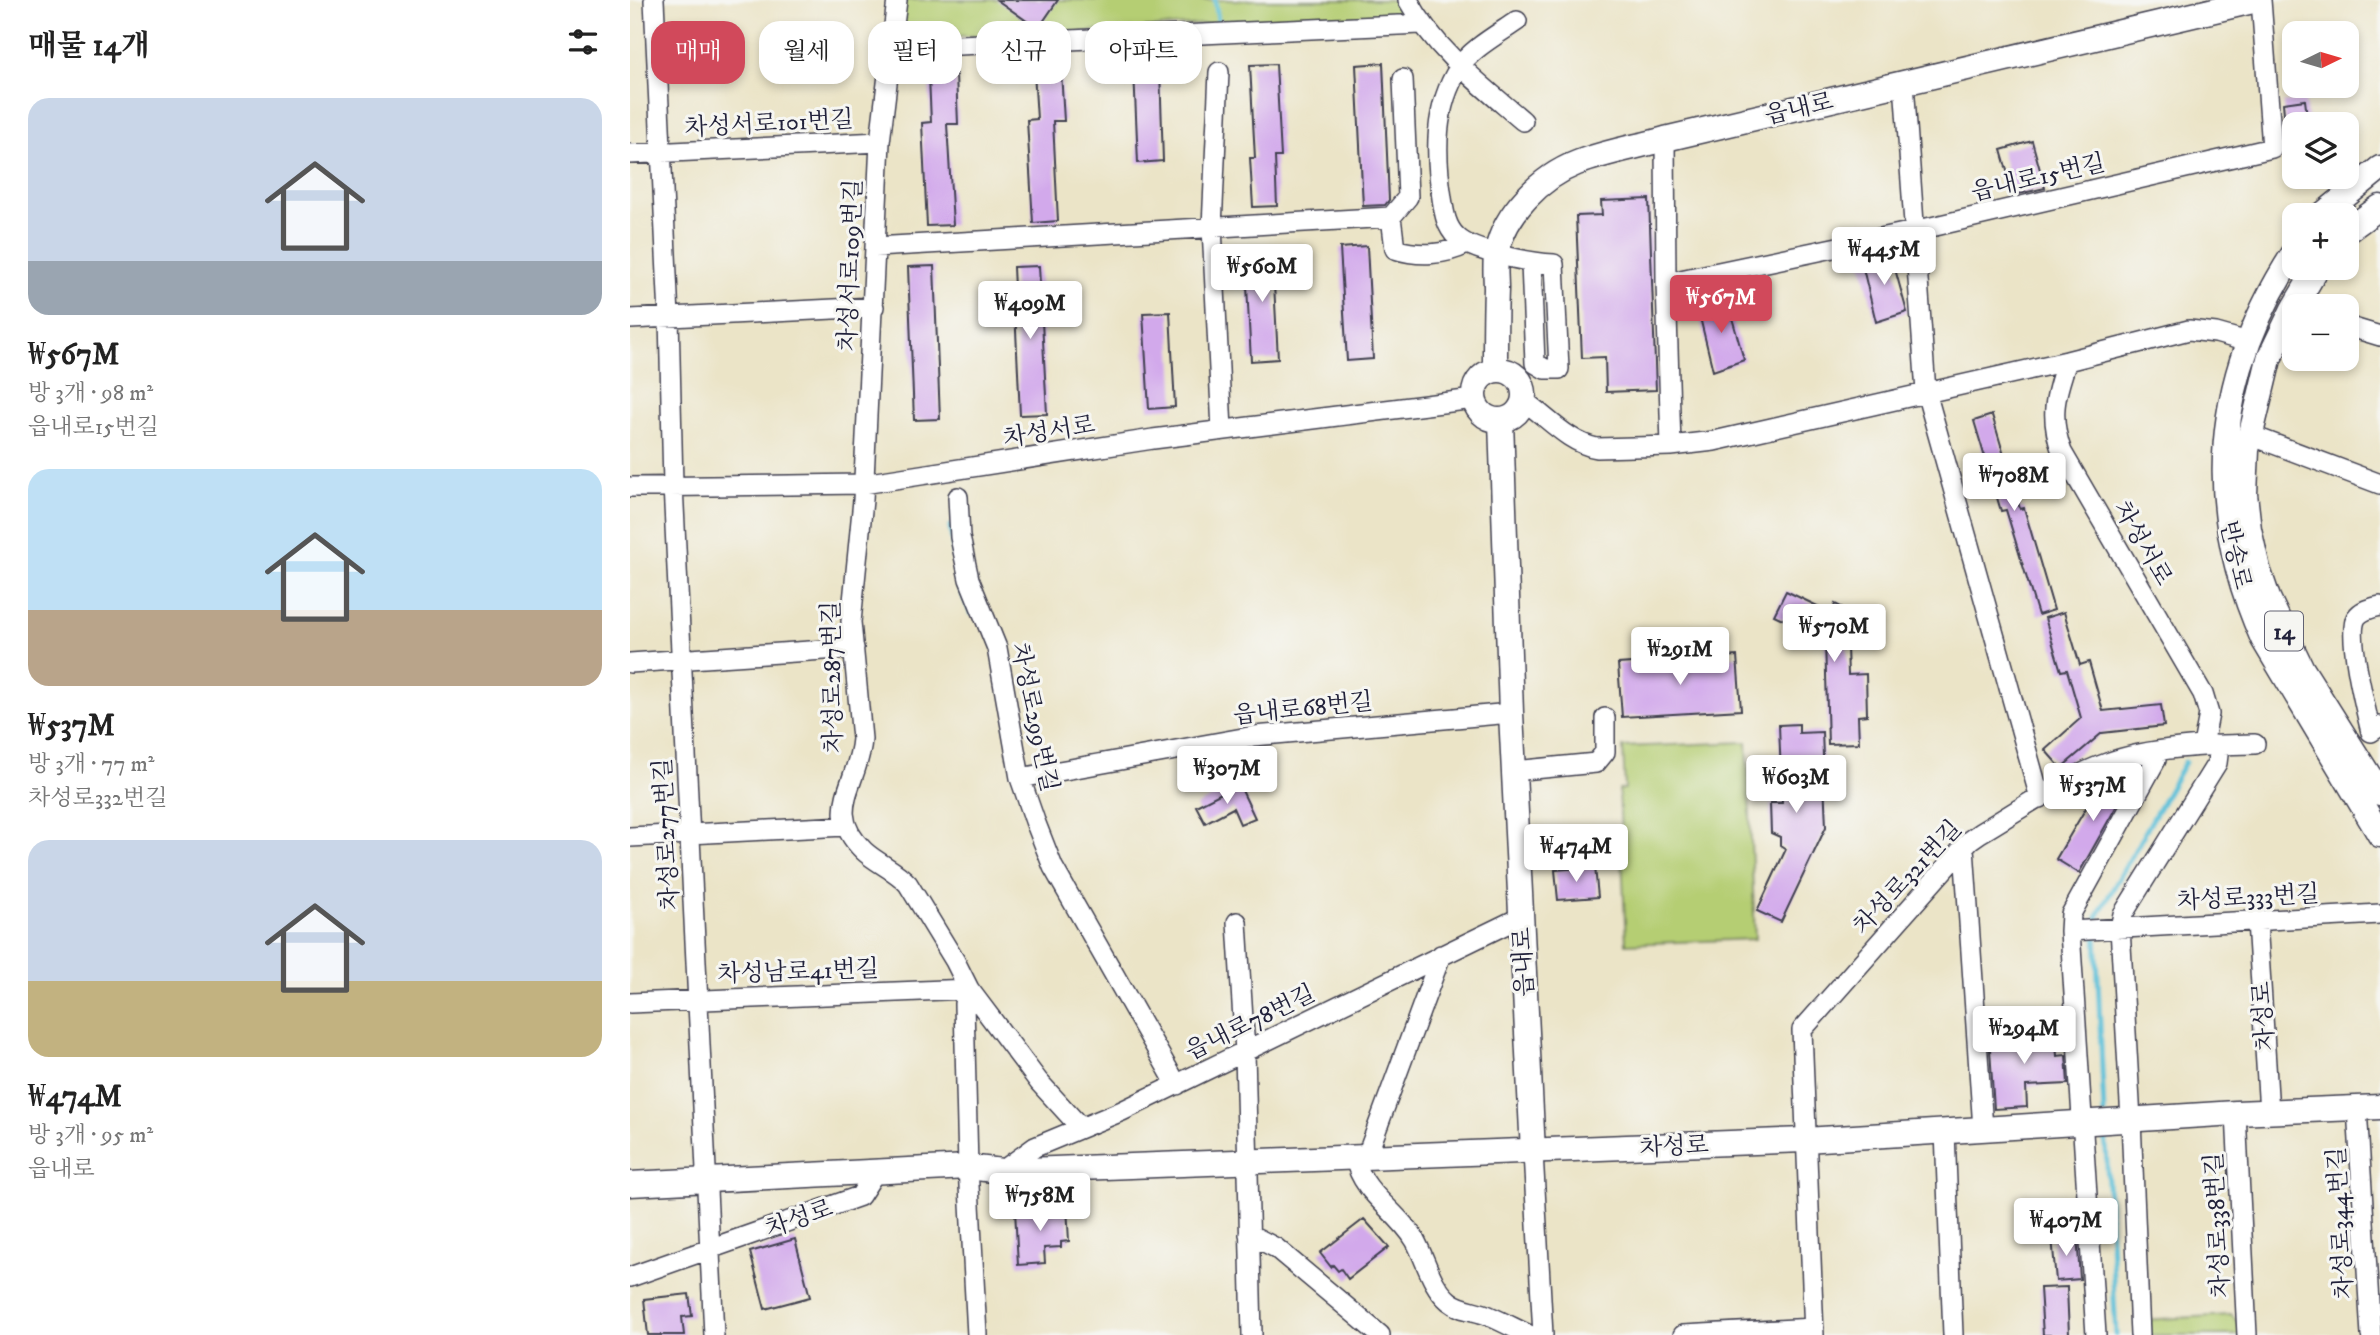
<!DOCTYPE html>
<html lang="ko">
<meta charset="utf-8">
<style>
body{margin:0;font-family:"IM FELL DW Pica","Noto Serif KR",serif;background:#f2f2f2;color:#222;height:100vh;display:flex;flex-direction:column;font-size:26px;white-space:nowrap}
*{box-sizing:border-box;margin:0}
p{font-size:23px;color:#767676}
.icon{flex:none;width:38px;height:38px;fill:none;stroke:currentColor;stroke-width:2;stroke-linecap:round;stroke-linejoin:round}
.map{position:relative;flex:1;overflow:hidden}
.details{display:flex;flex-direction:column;background:#fff;width:630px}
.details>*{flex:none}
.top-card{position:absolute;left:21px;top:21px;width:665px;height:63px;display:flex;gap:14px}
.needle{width:46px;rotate:85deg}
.controls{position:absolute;left:1652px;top:21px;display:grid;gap:14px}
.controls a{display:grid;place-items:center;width:77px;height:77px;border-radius:14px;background:#fff;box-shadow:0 4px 10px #0003;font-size:35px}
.price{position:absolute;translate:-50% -60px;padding:0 16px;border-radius:7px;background:#fff;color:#222;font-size:23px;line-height:46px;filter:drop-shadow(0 2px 4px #0008)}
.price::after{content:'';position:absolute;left:50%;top:42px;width:21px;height:16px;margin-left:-10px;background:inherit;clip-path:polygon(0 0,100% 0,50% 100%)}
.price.selected{background:#d1495b;color:#fff}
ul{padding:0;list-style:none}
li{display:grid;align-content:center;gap:14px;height:371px;padding:0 28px}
li span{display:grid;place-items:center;height:217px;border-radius:21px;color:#555}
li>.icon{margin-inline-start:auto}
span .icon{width:126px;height:126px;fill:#fffc;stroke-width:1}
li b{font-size:30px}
h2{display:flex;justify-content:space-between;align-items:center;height:84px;padding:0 28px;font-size:30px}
.tag{padding:0 24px;border-radius:21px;background:#fff;box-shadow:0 4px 10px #0003;font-size:24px;line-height:63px}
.tag.selected{background:#d1495b;color:#fff}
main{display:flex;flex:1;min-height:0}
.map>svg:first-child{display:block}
.green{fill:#b5ce73;stroke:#6c7857;stroke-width:2}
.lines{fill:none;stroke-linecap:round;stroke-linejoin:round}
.stream{stroke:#5abfd8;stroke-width:5}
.building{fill:#d2a9eb}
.minor-casing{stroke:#403f50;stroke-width:22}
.major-casing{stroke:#403f50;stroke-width:27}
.minor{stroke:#fff;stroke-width:19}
.major{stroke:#fff;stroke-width:24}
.labels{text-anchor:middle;stroke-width:6;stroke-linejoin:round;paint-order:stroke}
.shield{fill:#f6f6f2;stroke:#626272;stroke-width:2}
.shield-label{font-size:23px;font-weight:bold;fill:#22223b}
.street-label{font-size:24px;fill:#22223b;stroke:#f6f6f2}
</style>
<main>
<section class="details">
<h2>매물 14개<svg class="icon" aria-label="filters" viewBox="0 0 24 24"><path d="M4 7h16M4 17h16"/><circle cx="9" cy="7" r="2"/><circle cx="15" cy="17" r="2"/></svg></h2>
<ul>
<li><span style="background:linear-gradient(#c9d6e8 75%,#9aa5b1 0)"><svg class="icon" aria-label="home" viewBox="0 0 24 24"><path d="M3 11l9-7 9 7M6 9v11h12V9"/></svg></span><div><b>₩567M</b><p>방 3개 · 98 m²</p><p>읍내로15번길</p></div></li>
<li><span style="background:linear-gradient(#bfe0f5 65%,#b9a48a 0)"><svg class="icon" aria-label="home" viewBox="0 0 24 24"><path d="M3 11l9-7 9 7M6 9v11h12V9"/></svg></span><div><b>₩537M</b><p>방 3개 · 77 m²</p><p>차성로332번길</p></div></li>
<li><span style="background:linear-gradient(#c9d6e8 65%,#c2b280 0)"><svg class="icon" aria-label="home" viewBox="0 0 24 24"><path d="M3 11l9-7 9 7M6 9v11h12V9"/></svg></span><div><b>₩474M</b><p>방 3개 · 95 m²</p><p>읍내로</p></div></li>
</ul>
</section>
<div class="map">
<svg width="1750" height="1335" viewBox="0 0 1750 1335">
<rect width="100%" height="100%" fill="#f6f6f2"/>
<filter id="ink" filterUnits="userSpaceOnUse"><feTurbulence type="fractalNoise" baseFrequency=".0143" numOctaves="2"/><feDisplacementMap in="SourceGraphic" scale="14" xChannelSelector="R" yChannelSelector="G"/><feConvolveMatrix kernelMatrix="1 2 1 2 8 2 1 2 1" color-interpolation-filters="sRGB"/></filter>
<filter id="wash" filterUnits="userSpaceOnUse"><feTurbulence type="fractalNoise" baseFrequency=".00686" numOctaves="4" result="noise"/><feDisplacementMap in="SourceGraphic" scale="28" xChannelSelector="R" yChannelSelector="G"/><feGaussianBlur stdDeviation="1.57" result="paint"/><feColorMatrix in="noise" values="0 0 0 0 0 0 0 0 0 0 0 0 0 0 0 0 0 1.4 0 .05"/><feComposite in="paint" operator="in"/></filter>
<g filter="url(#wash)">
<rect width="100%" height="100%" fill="#ebe4c7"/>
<path class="green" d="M275 0H767L776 17 590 23 407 35 270 37Z
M1117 742 1125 939 996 944 989 790 995 789 993 747Z
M1601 1315 1611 1325V1335H1514L1513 1320Z"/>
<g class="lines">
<path class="stream" d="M585 0 589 27
M320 526 329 585 341 613
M1467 925V917L1555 762
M1466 934 1474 1113
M1475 1127 1486 1335"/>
</g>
<g id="blocks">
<path class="building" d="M367 0H428L408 29Z
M753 63 759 200 755 205 733 206 726 65Z
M646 64 651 157H645L647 206 623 207 620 158H625L620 65Z
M530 69 533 161 508 163 504 70Z
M431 71 434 121H423L428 221 403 223 397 120 407 119 404 72Z
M326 74 328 124H317L323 225 297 226 292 123 301 122 299 76Z
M1675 100 1678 124H1655L1653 103Z
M1402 141 1415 188 1384 195 1371 150Z
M1019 199 1026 390 976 392 975 357 952 358 946 216 972 215 971 201Z
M642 246 648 359 621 361 615 248Z
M737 246 743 359 717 361 710 248Z
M1260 251 1277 312 1246 322 1231 260Z
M304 266 310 419 284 420 278 267Z
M409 266 417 414 390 415 383 267Z
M1097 300 1114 360 1083 371 1068 309Z
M540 312 545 407 519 409 513 313Z
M1362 415 1390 509 1394 508 1424 610 1408 615 1376 510 1371 511 1344 421Z
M1156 591 1202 613 1205 604 1219 611 1212 627 1235 626 1236 646 1217 647 1218 675 1236 674 1237 715 1228 716 1229 743 1198 744 1195 639 1144 615Z
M1434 612 1450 665 1459 662 1473 711 1531 705 1534 726 1472 733 1431 768 1415 750 1451 718 1437 670 1431 671 1415 618Z
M1107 656 1111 710 992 717 988 664Z
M1169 724V733L1192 732 1196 827 1151 922 1127 911 1156 849 1150 845V837L1141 833 1140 803H1152L1149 725Z
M1489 776 1503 777 1449 873 1426 859 1473 779 1484 785Z
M609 784 625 818 610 824 603 808 575 823 566 806Z
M965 867 968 897 928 900 925 870Z
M1425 1031 1427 1056 1436 1055 1438 1084 1396 1086 1397 1107 1364 1109 1359 1035Z
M437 1207 439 1241 431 1242V1247L414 1248 415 1263 388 1265 385 1210Z
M734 1219 759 1247 718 1279 711 1269 708 1271 703 1265 701 1267 690 1253Z
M1447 1235 1450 1279 1426 1281 1422 1237Z
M165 1239 180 1297 135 1309 120 1252Z
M1437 1287 1439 1335H1413L1410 1288Z
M59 1294 62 1316 52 1317 54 1335H18L14 1299Z"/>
</g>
</g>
<g filter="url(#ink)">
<use href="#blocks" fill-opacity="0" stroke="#403f50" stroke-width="2"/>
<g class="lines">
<defs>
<path id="minor" d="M24 0 39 317 43 485 84 1335
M267 0 250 142 233 500 221 622 232 739C229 784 192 811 234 851 248 864 266 870 278 884L325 961 339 989 409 1082 451 1128
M778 0C806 51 850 84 893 121
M887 21C870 33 839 50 829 68 804 107 805 154 812 198 814 212 816 227 827 237 842 252 902 263 924 264L929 369H915L905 363 901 263
M262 48 791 24
M589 72 582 227 592 430
M773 79 778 197 761 217 765 249C789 257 815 255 837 244
M1274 83 1296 392 1410 798
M1035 139 1036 283 1041 446
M0 154 250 142
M245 247 761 217
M1036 283 1284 231 1642 148 1631 0
M0 319 244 307
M1717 326 1750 336
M1437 361C1425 395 1419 417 1432 452L1573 694 1579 714 1573 745
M894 401C917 417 939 443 967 448L1041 446 1084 441 1437 361 1559 330 1586 333 1618 342
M1620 435 1750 484
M0 487 233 484 523 439 844 399
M328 497 330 537 339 579 367 648 390 778 405 821 423 867 547 1085
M1750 606C1741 608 1731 610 1726 618 1717 635 1736 711 1741 732L1750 726
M0 663 224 648
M883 771 966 763 975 752V718
M390 778 624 736 881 713
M0 837 215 826
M1334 848 1353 1129
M1627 921 1639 1112
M607 922 615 1052 622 1335
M1440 931 1750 914
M0 1003 339 989 334 1004 338 1167 347 1335
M1727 1108 1741 1335
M1606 1113 1617 1335
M1315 1132 1323 1335
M903 1152 913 1335
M725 1158C732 1194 767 1210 785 1240 796 1260 801 1286 819 1301 831 1311 846 1310 859 1316 873 1322 886 1329 899 1335
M736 1158 811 955
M372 1171 405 1147 492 1111 891 917
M619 1234 646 1248 750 1335
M0 1277 230 1196 246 1171
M1053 1335 1184 1328
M1184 1335 1172 1030 1340 840 1350 833C1391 809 1432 779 1477 763 1520 747 1580 745 1625 744
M1466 1335 1440 931 1441 914 1526 760 1525 753
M1510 1335 1501 1120 1490 928 1493 914 1587 763 1588 755 1585 745"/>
<path id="major" d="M1692 215 1750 168
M1717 231 1750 207
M1664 253C1584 376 1573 505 1633 639L1750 835
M1687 268 1663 309 1639 359 1617 450 1615 494 1619 529 1628 569 1638 598 1672 669 1750 793
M844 395a25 25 0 1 1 50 0a25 25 0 1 1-50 0Z
M865 370C865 343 865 316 866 289 866 277 864 263 867 251 875 213 911 177 947 163 975 152 1006 147 1035 139L1627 0
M871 421 881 713 903 1152
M0 1184 338 1167 372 1171 1175 1140 1606 1113 1750 1107"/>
</defs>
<use href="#minor" class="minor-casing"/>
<use href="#major" class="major-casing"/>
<use href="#minor" class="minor"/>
<use href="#major" class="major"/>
</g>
</g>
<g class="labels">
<rect class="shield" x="1635" y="611.5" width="38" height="39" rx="5"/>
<g class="shield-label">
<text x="1654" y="639">14</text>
</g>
<g class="street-label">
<text transform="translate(1169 108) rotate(-13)" y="8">읍내로</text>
<text transform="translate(139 123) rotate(-3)" y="8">차성서로101번길</text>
<text transform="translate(1408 177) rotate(-13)" y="8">읍내로15번길</text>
<text transform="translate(220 265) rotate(-88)" y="8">차성서로109번길</text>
<text transform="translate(419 431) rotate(-9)" y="8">차성서로</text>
<text transform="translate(1513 543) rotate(60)" y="8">차성서로</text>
<text transform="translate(1606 555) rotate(77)" y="8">반송로</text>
<text transform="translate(202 677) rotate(-91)" y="8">차성로287번길</text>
<text transform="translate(673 708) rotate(-6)" y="8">읍내로68번길</text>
<text transform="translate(405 717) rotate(78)" y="8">차성로299번길</text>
<text transform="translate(36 834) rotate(-93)" y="8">차성로277번길</text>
<text transform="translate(1277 877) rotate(-47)" y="8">차성로321번길</text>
<text transform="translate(1618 897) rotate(-3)" y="8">차성로333번길</text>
<text transform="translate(893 962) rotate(-93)" y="8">읍내로</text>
<text transform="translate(168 971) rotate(-2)" y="8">차성남로41번길</text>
<text transform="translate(1633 1016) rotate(-94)" y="8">차성로</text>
<text transform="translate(620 1022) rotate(-26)" y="8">읍내로78번길</text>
<text transform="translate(1044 1146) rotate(-3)" y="8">차성로</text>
<text transform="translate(169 1218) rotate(-19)" y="8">차성로</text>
<text transform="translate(1710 1223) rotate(-93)" y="8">차성로344번길</text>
<text transform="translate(1587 1225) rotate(-93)" y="8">차성로338번길</text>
</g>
</g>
</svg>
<div class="controls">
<a><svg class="needle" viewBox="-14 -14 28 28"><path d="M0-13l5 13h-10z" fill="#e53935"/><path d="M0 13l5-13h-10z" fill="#767676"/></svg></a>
<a><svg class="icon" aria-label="layers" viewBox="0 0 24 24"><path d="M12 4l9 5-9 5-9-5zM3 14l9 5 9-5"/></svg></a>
<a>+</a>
<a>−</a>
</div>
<b class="price" style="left:1254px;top:287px">₩445M</b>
<b class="price" style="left:632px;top:304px">₩560M</b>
<b class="price selected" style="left:1091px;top:335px">₩567M</b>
<b class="price" style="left:400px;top:341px">₩409M</b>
<b class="price" style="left:1384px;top:513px">₩708M</b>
<b class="price" style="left:1204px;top:664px">₩570M</b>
<b class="price" style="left:1050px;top:687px">₩291M</b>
<b class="price" style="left:597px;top:806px">₩307M</b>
<b class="price" style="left:1166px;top:815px">₩603M</b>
<b class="price" style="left:1463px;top:823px">₩537M</b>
<b class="price" style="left:946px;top:884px">₩474M</b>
<b class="price" style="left:1394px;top:1066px">₩294M</b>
<b class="price" style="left:410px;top:1233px">₩758M</b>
<b class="price" style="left:1436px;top:1258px">₩407M</b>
<div class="top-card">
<a class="tag selected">매매</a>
<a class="tag">월세</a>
<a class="tag">필터</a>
<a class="tag">신규</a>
<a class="tag">아파트</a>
</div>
</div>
</main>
